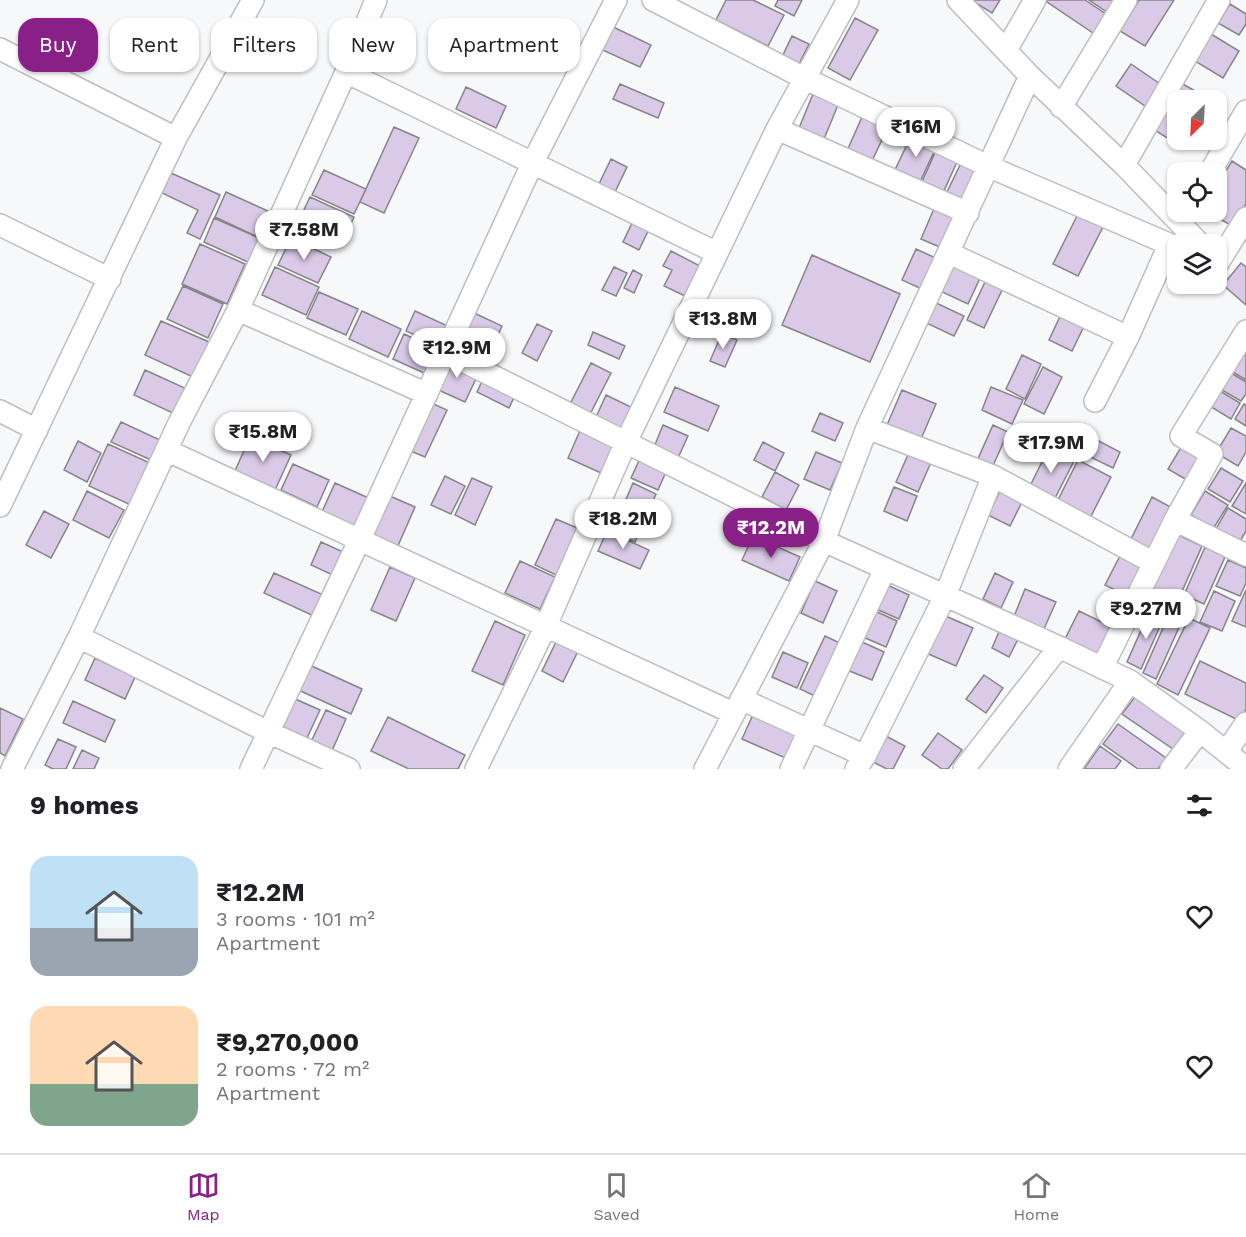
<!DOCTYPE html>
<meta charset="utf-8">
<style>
body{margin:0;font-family:"Work Sans",sans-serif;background:#f2f2f2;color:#202124;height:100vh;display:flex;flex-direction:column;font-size:22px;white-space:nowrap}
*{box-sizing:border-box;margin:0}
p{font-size:20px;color:#757577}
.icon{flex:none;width:33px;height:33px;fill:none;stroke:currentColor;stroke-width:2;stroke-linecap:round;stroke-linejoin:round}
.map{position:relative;height:769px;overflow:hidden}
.drawer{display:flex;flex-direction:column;background:#fff;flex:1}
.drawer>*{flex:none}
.banner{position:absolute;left:18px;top:18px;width:600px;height:54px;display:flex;gap:12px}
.needle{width:39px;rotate:204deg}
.buttons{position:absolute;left:1167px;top:90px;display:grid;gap:12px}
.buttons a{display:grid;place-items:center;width:60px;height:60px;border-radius:12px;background:#fff;box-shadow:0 2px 4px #0004;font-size:30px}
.price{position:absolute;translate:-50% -51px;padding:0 14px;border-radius:21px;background:#fff;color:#222;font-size:20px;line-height:39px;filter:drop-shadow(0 2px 3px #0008)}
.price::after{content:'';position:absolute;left:50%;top:36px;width:18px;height:14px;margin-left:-9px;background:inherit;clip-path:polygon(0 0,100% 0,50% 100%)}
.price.current{background:#882087;color:#fff}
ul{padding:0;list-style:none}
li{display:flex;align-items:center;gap:18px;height:150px;padding:0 30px}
li span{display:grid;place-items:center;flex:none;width:168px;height:120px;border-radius:18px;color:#555}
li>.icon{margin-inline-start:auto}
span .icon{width:72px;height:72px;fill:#fffc;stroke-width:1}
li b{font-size:26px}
h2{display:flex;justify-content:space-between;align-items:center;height:72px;padding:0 30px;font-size:26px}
.chip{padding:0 21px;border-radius:18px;background:#fff;box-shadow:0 2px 4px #0004;font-size:21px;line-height:54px}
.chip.current{background:#882087;color:#fff}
.tab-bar{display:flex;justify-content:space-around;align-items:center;height:84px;border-top:2px solid #e0e0e0;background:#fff;font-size:16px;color:#757577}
.tab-bar a{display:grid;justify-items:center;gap:3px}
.tab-bar .current{color:#882087}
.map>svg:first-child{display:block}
.building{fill:#dacae7;stroke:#868587;stroke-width:1.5}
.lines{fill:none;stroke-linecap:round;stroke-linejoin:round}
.minor-casing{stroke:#bdbec0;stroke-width:24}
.minor{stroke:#fff;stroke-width:21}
</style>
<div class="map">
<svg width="1246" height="769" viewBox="0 0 1246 769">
<rect width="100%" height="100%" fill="#f7f8fa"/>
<path class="building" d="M726 0H753L784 15 768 46 716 20Z
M778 0H802L794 16 775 6Z
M971 0H1000L992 13Z
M1044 0H1085L1109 16 1096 35Z
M1089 0H1115L1107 12Z
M1139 0H1174L1145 46 1120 31Z
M1230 4 1246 14V24L1239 35 1218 23Z
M855 18 878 30 850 80 828 68Z
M609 25 651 45 640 67 598 48Z
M1211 34 1239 51 1223 78 1195 61Z
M792 36 809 44 798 66 782 57Z
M1131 64 1163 86 1148 108 1116 86Z
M1181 83 1211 100H1178V140H1188L1183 148 1153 129Z
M620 84 664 103 658 118 613 99Z
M466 87 506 106 496 128 456 109Z
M813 94 838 105 824 139 799 128Z
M862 117 887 129 871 163 847 151Z
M394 127 419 138 384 213 360 202Z
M913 132 938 143 919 184 894 172Z
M939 144 961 153 943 193 921 184Z
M611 159 627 167 614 194 598 186Z
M962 161 983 171 968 202 947 192Z
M1232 161 1246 170V204L1232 226 1208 212H1216V187Z
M324 170 366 189 354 214 312 195Z
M171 173 220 195 200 239 187 233 198 210 162 193Z
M226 192 268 211 256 236 215 217Z
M310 197 354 217 340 247 296 227Z
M936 204 962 215 947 250 921 239Z
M1080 210 1105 223 1078 276 1053 264Z
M214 218 261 239 250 263 204 242Z
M633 221 649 229 639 250 623 242Z
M291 238 331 257 318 283 278 265Z
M200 244 245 264 227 304 182 284Z
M916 249 940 260 926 291 902 280Z
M671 251 702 267 687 297 664 286 672 270 663 266Z
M812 255 900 294 870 362 782 325Z
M1241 263 1246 267V305L1223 285Z
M950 264 980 278 968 304 938 290Z
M275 267 319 287 306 315 262 295Z
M614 267 627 273 616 296 602 290Z
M633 270 642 275 634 293 624 288Z
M986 280 1003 288 984 328 967 320Z
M183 286 223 304 208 338 167 319Z
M319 292 358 309 346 335 307 318Z
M930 300 964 316 954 336 920 320Z
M1064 308 1087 320 1072 351 1049 340Z
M362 311 401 329 388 357 349 339Z
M415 311 452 328 443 348 406 331Z
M472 312 502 326 484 365 454 352Z
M161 321 209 342 193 377 145 355Z
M537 324 552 331 537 361 522 353Z
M593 332 625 346 619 359 588 345Z
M722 333 737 340 725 367 710 361Z
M404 334 445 353 433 377 393 359Z
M1246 340V380L1228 369Z
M448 355 480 370 465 402 434 388Z
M1022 355 1041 364 1025 399 1006 389Z
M591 363 611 373 587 420 567 410Z
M1043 367 1062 377 1044 414 1024 404Z
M145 370 187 389 175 414 134 395Z
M1226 370 1246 382V394L1241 401 1215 386Z
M485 375 517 391 509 408 477 392Z
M675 387 719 406 708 431 664 412Z
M991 387 1023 400 1012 424 982 410Z
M902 390 936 404 918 446 884 432Z
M1218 390 1240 403 1231 419 1208 405Z
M606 395 633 408 619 437 593 424Z
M427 401 447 410 425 457 406 449Z
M1244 404 1246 405V426L1235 419Z
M820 413 843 423 835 441 812 431Z
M121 422 160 440 151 460 111 442Z
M663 425 688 436 678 458 654 447Z
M993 425 1008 432 992 468 977 461Z
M582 426 615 441 601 473 568 458Z
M1231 428 1246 436V452L1238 466 1216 453Z
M250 437 291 455 275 490 235 471Z
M1091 437 1120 452 1113 468 1082 453Z
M78 441 101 453 87 482 64 470Z
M763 442 784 453 775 471 754 460Z
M108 444 150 463 131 505 89 486Z
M1183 444 1208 458 1192 483 1168 469Z
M1050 446 1075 459 1053 502 1028 490Z
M910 450 932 460 918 492 896 482Z
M816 452 842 463 830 490 804 479Z
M642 454 669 465 658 490 631 478Z
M1078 460 1111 477 1088 522 1055 506Z
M293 464 329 480 317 507 281 490Z
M1221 468 1243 481 1230 502 1208 489Z
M775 472 799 485 786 510 762 497Z
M445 476 465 486 451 514 431 505Z
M472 478 492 487 475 525 455 515Z
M335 483 373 500 359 531 321 514Z
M633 483 656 494 646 516 623 506Z
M1246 483V514L1232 506Z
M1003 485 1025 496 1010 526 988 515Z
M894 487 917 496 907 521 884 511Z
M87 491 124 510 109 538 73 520Z
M1205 491 1228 505 1213 529 1191 515Z
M383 493 415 507 397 548 365 533Z
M1152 497 1176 510 1153 555 1129 543Z
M620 508 645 519 635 542 610 531Z
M1228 508 1246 519V531L1239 543 1216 529Z
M44 511 69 524 51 558 26 545Z
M556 519 577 528 556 575 535 565Z
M607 531 649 550 640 569 598 551Z
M1172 532 1202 546 1176 605 1145 591Z
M753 536 800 557 789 581 742 560Z
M321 542 350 555 339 578 311 565Z
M1205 547 1225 557 1204 604 1184 595Z
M1121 554 1145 566 1129 597 1105 585Z
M1228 560 1246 568V583L1240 596 1216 586Z
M520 561 555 577 540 609 505 593Z
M390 567 415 578 396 621 371 610Z
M274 573 328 597 318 618 264 593Z
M995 573 1013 582 1001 608 983 599Z
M815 581 837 591 823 623 801 613Z
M885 584 909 595 899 619 874 608Z
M1025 589 1056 602 1043 631 1013 619Z
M1246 590V627L1232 621Z
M1214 591 1235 601 1222 631 1200 622Z
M1150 610 1164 617 1141 669 1127 662Z
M875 611 897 621 886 647 863 637Z
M1079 611 1116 629 1102 657 1065 639Z
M941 614 973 628 956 666 924 652Z
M1189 618 1210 628 1178 695 1157 684Z
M1167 619 1180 625 1156 679 1143 673Z
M495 621 525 635 503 685 472 671Z
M1002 625 1021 633 1009 657 992 648Z
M825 636 846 646 821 699 800 689Z
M557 640 578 651 563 682 542 671Z
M860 641 884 652 872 680 847 670Z
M783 652 808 663 797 688 772 677Z
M95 658 135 677 125 699 85 680Z
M1200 661 1246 683V709L1240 721 1185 694Z
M305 663 362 689 351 714 294 688Z
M984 675 1003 688 986 713 966 699Z
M1138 693 1188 728 1173 749 1122 714Z
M293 698 320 710 306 740 279 728Z
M73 701 115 720 105 742 63 723Z
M0 708 23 719 5 756 0 753Z
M326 710 346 719 331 753 310 744Z
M755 710 803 731 790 760 742 739Z
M388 717 465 755 458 769H409L371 751Z
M1118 724 1166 758 1158 769H1138L1103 744Z
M880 733 905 746 893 769H887L867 759Z
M938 733 962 750 948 769H942L922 755Z
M58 739 76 747 66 769H53L45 765Z
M1100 746 1121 761 1115 769H1084Z
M82 750 99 758 94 769H73Z"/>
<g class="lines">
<defs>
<path id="minor" d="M653 0 804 78 990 167 1178 248
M958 0 1030 76 1124 165 1200 244
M0 49 176 138
M1006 50 1035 0
M346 72 717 253
M1061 107 1126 0
M777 129 968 213
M1124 165 1219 0
M1210 172 1246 111
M0 225 110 279
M949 253 1128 337 1169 245
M1216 261 1218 263 1246 218
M238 310 427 394
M447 353 824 541 1059 647 1130 681 1200 731 1246 768
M1095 401 1128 337
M0 411 37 430
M867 428 993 476 1154 563
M166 450 733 713
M0 506 176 138 253 0
M1175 520 1246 555
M79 637 268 732 349 769
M1102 668 1175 520 1212 454 1181 436 1246 331
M741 699 865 756
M1227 751 1246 723
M12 769 79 637 179 423 238 310 346 72 376 0
M251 769 359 541 533 162 616 0
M476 769 545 628 626 442 777 129 848 0
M705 769 824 541 867 428 1030 76
M791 769 885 569
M856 769 865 756 945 596 993 476
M964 769 1059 647
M1069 769 1130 681
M1171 769 1200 731"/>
</defs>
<use href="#minor" class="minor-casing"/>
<use href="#minor" class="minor"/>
</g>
</svg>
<div class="buttons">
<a><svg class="needle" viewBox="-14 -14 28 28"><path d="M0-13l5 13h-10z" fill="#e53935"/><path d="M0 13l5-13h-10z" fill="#757577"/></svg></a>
<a><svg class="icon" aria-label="locate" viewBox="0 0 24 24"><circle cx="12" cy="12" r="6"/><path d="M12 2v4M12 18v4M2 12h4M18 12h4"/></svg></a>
<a><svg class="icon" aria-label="layers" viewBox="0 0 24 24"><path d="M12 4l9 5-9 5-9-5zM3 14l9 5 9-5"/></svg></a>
</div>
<b class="price" style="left:916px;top:158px">₹16M</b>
<b class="price" style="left:304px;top:261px">₹7.58M</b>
<b class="price" style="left:723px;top:350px">₹13.8M</b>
<b class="price" style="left:457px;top:379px">₹12.9M</b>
<b class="price" style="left:263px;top:463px">₹15.8M</b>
<b class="price" style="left:1051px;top:474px">₹17.9M</b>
<b class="price" style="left:623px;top:550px">₹18.2M</b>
<b class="price current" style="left:771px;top:559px">₹12.2M</b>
<b class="price" style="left:1146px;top:640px">₹9.27M</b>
<div class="banner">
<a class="chip current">Buy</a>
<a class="chip">Rent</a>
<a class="chip">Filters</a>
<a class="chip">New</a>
<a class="chip">Apartment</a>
</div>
</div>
<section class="drawer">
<h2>9 homes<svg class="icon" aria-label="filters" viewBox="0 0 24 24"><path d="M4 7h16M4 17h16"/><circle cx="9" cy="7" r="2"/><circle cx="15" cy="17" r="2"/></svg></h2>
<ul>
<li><span style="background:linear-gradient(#bfe0f5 60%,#9aa5b1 0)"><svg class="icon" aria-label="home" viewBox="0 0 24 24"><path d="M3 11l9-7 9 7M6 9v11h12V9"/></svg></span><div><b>₹12.2M</b><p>3 rooms · 101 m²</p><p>Apartment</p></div><svg class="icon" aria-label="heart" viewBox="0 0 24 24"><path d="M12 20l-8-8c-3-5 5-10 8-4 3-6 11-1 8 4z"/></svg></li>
<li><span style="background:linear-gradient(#ffd9b3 65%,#7fa58c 0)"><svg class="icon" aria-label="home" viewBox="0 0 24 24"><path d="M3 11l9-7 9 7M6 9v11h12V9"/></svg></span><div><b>₹9,270,000</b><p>2 rooms · 72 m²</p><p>Apartment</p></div><svg class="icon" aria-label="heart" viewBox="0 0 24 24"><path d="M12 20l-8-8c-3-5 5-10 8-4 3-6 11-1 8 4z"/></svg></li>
</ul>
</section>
<nav class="tab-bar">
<a class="current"><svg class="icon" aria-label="map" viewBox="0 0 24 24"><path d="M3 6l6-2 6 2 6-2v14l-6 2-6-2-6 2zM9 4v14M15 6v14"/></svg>Map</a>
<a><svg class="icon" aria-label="saved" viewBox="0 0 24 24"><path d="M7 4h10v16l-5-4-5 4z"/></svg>Saved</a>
<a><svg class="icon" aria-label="home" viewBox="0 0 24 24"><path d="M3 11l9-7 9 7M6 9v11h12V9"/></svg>Home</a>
</nav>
